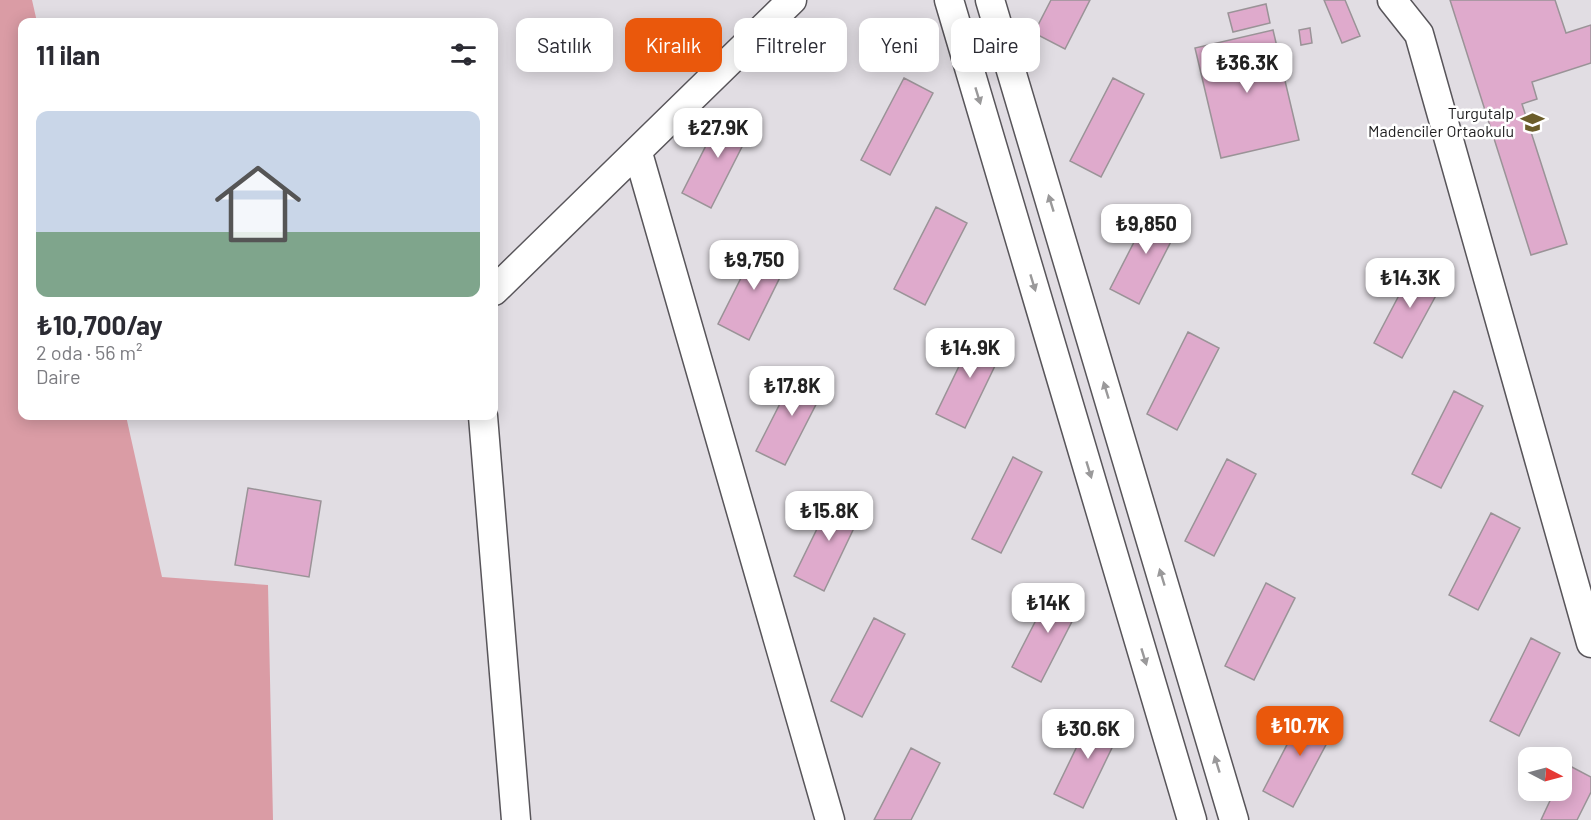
<!DOCTYPE html>
<html lang="tr">
<meta charset="utf-8">
<style>
body{margin:0;font-family:Barlow,sans-serif;background:#f7f7f7;color:#2b2b33;height:100vh;display:flex;flex-direction:column;font-size:22px;white-space:nowrap}
*{box-sizing:border-box;margin:0}
p{font-size:20px;color:#7c7c81}
.icon{flex:none;width:33px;height:33px;fill:none;stroke:currentColor;stroke-width:2;stroke-linecap:round;stroke-linejoin:round}
.map{position:relative;flex:1;overflow:hidden}
.panel{position:absolute;left:18px;top:18px;width:480px;height:402px;display:flex;flex-direction:column;background:#fff;border-radius:12px;box-shadow:0 3px 15px #0003}
.panel>*{flex:none}
.banner{position:absolute;left:516px;top:18px;width:570px;height:54px;display:flex;gap:12px}
.needle{width:39px;rotate:96deg}
.fabs{position:absolute;left:1518px;top:747px;display:grid;gap:12px}
.fabs a{display:grid;place-items:center;width:54px;height:54px;border-radius:12px;background:#fff;box-shadow:0 3px 15px #0003;font-size:30px}
.price{position:absolute;translate:-50% -51px;padding:0 14px;border-radius:12px;background:#fff;color:#222;font-size:20px;line-height:39px;filter:drop-shadow(0 2px 3px #0008)}
.price::after{content:'';position:absolute;left:50%;top:36px;width:18px;height:14px;margin-left:-9px;background:inherit;clip-path:polygon(0 0,100% 0,50% 100%)}
.price.selected{background:#ea580c;color:#fff}
ul{padding:0;list-style:none}
li{display:grid;align-content:center;gap:12px;height:318px;padding:0 18px}
li+li{border-top:2px solid #e1e1e2}
li span{display:grid;place-items:center;height:186px;border-radius:12px;color:#555}
li>.icon{margin-inline-start:auto}
span .icon{width:108px;height:108px;fill:#fffc;stroke-width:1}
li b{font-size:26px}
h2{display:flex;justify-content:space-between;align-items:center;height:72px;padding:0 18px;font-size:26px}
.tag{padding:0 21px;border-radius:12px;background:#fff;box-shadow:0 3px 15px #0003;font-size:21px;line-height:54px}
.tag.selected{background:#ea580c;color:#fff}
.map>svg:first-child{display:block}
.forest{fill:#da9ca5}
.building{fill:#dfaacc;stroke:#9a9397;stroke-width:1.5}
.lines{fill:none;stroke-linecap:round;stroke-linejoin:round}
.street-casing{stroke:#58555a;stroke-width:31}
.street{stroke:#fff;stroke-width:28}
.oneway{fill:#9a999a}
.labels{text-anchor:middle;stroke-width:5;stroke-linejoin:round;paint-order:stroke}
.poi-label{font-size:16px;fill:#1e1d1f;stroke:#fff;text-anchor:end}
</style>
<div class="map">
<svg width="1591" height="820" viewBox="0 0 1591 820">
<rect width="100%" height="100%" fill="#e1dde3"/>
<path class="forest" d="M0 0H32L37 22H22V416H126L162 577 268 585 273 820H0Z"/>
<path class="building" d="M1051 0H1090L1065 49 1034 33Z
M1324 0H1345L1360 36 1342 43Z
M1450 0H1555L1566 33 1591 25V63L1532 82 1537 99 1522 104 1567 244 1531 255Z
M1266 4 1270 23 1233 32 1228 13Z
M1310 28 1312 43 1301 45 1299 30Z
M1273 30 1299 140 1221 158 1195 48Z
M904 78 933 93 890 175 861 160Z
M1113 78 1144 94 1101 177 1070 161Z
M724 110 753 125 711 208 682 193Z
M936 207 967 223 925 305 894 289Z
M1152 207 1181 222 1139 304 1110 289Z
M759 242 790 257 749 340 718 324Z
M1417 261 1446 277 1402 358 1374 343Z
M976 331 1005 345 965 428 936 414Z
M1188 332 1219 348 1177 430 1147 414Z
M798 368 827 383 785 465 756 451Z
M1454 391 1483 406 1441 488 1412 474Z
M1013 457 1042 472 1001 553 972 539Z
M1227 459 1256 474 1214 556 1185 541Z
M248 488 321 501 309 577 235 565Z
M835 492 864 507 824 591 794 576Z
M1491 513 1520 528 1478 610 1449 595Z
M1266 583 1295 598 1254 680 1225 666Z
M1054 585 1083 600 1041 682 1012 667Z
M874 618 905 634 862 717 831 701Z
M1531 638 1560 653 1519 736 1490 721Z
M1306 708 1337 724 1293 807 1263 791Z
M1094 711 1123 725 1083 808 1054 794Z
M911 748 940 763 911 820H874Z
M1568 765 1591 777V792L1577 820H1541L1555 790H1562V778Z"/>
<g class="lines">
<defs>
<path id="street" d="M949 0 1192 820
M990 0 1234 820
M1392 0 1419 34 1591 643
M638 153 830 820
M494 291 792 0
M483 416 516 820"/>
</defs>
<use href="#street" class="street-casing"/>
<use href="#street" class="street"/>
</g>
<defs><path id="oneway-solid" d="M-6-.8H1V-3.2L6.5 0L1 3.2V.8H-6Z" transform="scale(1.5)"/></defs>
<g class="oneway">
<use href="#oneway-solid" transform="translate(978 96) rotate(73)"/>
<use href="#oneway-solid" transform="translate(1051 203) rotate(-107)"/>
<use href="#oneway-solid" transform="translate(1033 283) rotate(73)"/>
<use href="#oneway-solid" transform="translate(1106 390) rotate(-107)"/>
<use href="#oneway-solid" transform="translate(1089 470) rotate(73)"/>
<use href="#oneway-solid" transform="translate(1162 577) rotate(-107)"/>
<use href="#oneway-solid" transform="translate(1144 657) rotate(73)"/>
<use href="#oneway-solid" transform="translate(1217 764) rotate(-107)"/>
</g>
<defs>
<symbol id="school-bare" viewBox="-9 -9 18 18"><path d="M0-5L7-2L0 1L-7-2ZM-4 1L0 2.5L4 1V4Q0 6-4 4Z" fill="#6b5d2a" stroke="#fff" stroke-width="2.5" paint-order="stroke"/></symbol>
</defs>
<g fill-rule="evenodd">
<use href="#school-bare" x="1516" y="106" width="33" height="33"/>
</g>
<g class="labels">
<g class="poi-label">
<text x="1514" y="119">Turgutalp<tspan x="1514" dy="18">Madenciler Ortaokulu</tspan></text>
</g>
</g>
</svg>
<div class="fabs">
<a><svg class="needle" viewBox="-14 -14 28 28"><path d="M0-13l5 13h-10z" fill="#e53935"/><path d="M0 13l5-13h-10z" fill="#7c7c81"/></svg></a>
</div>
<b class="price" style="left:1247px;top:94px">₺36.3K</b>
<b class="price" style="left:718px;top:159px">₺27.9K</b>
<b class="price" style="left:1146px;top:255px">₺9,850</b>
<b class="price" style="left:754px;top:291px">₺9,750</b>
<b class="price" style="left:1410px;top:309px">₺14.3K</b>
<b class="price" style="left:970px;top:379px">₺14.9K</b>
<b class="price" style="left:792px;top:417px">₺17.8K</b>
<b class="price" style="left:829px;top:542px">₺15.8K</b>
<b class="price" style="left:1048px;top:634px">₺14K</b>
<b class="price selected" style="left:1300px;top:757px">₺10.7K</b>
<b class="price" style="left:1088px;top:760px">₺30.6K</b>
<div class="banner">
<a class="tag">Satılık</a>
<a class="tag selected">Kiralık</a>
<a class="tag">Filtreler</a>
<a class="tag">Yeni</a>
<a class="tag">Daire</a>
</div>
<section class="panel">
<h2>11 ilan<svg class="icon" aria-label="filters" viewBox="0 0 24 24"><path d="M4 7h16M4 17h16"/><circle cx="9" cy="7" r="2"/><circle cx="15" cy="17" r="2"/></svg></h2>
<ul>
<li><span style="background:linear-gradient(#c9d6e8 65%,#7fa58c 0)"><svg class="icon" aria-label="home" viewBox="0 0 24 24"><path d="M3 11l9-7 9 7M6 9v11h12V9"/></svg></span><div><b>₺10,700/ay</b><p>2 oda · 56 m²</p><p>Daire</p></div></li>
</ul>
</section>
</div>
